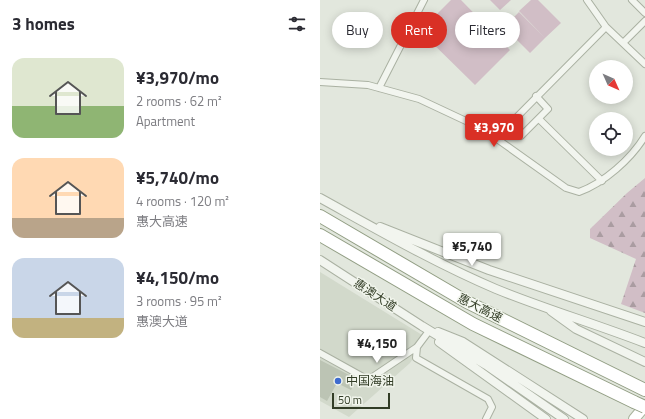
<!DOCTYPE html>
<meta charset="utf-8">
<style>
body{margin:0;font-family:"Titillium Web","Noto Sans SC",sans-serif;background:#f7f7f7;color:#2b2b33;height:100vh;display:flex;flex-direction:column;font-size:15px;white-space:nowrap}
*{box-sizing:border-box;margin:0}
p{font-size:13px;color:#7c7c81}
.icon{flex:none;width:22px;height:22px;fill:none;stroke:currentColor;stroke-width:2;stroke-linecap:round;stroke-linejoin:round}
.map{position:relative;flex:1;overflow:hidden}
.side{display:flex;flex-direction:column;background:#fff;width:320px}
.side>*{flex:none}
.banner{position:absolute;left:12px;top:12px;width:253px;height:36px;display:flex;gap:8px}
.needle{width:26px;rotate:135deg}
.controls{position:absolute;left:269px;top:60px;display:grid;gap:8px}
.controls a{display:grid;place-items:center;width:44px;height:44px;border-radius:50%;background:#fff;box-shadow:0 2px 10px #0003;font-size:20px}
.scale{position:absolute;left:12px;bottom:10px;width:58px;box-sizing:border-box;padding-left:4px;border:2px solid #323d26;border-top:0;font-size:11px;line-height:14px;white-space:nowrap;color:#323d26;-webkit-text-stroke:3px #f1f5ec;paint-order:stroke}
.price{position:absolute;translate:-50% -34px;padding:0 9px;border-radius:4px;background:#fff;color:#222;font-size:13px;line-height:26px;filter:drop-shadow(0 1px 2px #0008)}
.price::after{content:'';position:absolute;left:50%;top:24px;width:12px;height:9px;margin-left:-6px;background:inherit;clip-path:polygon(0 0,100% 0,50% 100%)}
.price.selected{background:#d93025;color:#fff}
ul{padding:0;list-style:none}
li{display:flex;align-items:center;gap:12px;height:100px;padding:0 12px}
li span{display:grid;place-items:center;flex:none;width:112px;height:80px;border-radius:12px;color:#555}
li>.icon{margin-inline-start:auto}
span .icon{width:48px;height:48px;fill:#fffc;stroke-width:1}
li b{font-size:17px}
h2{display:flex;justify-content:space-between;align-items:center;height:48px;padding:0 12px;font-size:17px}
.pill{padding:0 14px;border-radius:18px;background:#fff;box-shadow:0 2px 10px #0003;font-size:14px;line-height:36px}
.pill.selected{background:#d93025;color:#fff}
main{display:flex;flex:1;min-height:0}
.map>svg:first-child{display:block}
.built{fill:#d2d9cb}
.forest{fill:url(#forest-firs)}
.park{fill:#d1bec6}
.building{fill:#bcc4b4}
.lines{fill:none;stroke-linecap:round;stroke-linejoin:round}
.minor-casing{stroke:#aab1a2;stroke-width:8}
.tertiary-casing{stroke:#aab1a2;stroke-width:10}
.primary-casing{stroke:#a9b39c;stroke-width:12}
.motorway-casing{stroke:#929e84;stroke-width:14}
.minor{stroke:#f2f5ef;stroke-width:6}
.tertiary{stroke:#f2f5ef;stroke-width:8}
.primary{stroke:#fff;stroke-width:10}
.motorway{stroke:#fff;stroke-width:12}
.motorway-bridge-casing{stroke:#929e84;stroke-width:14;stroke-linecap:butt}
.motorway-bridge{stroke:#fff;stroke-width:12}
.poi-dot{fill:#3e6bcf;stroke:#f1f5ec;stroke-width:1.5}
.labels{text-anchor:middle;stroke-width:3;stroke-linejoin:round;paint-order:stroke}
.street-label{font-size:12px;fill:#323d26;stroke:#f1f5ec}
.poi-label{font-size:12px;fill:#323d26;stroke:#f1f5ec;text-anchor:start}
</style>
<main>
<section class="side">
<h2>3 homes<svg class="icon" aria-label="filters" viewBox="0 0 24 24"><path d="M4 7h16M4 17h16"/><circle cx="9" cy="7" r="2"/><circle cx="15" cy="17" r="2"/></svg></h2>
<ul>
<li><span style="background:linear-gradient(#dfe7d0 60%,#8fb573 0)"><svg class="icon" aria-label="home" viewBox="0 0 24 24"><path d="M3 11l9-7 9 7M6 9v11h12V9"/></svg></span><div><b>¥3,970/mo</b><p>2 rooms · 62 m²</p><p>Apartment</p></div></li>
<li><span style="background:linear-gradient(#ffd9b3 75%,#b9a48a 0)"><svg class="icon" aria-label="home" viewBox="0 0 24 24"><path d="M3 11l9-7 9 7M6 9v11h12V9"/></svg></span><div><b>¥5,740/mo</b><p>4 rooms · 120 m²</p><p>惠大高速</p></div></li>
<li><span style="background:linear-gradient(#c9d6e8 75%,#c2b280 0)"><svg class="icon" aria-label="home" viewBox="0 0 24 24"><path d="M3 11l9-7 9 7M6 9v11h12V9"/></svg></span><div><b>¥4,150/mo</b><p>3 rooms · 95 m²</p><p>惠澳大道</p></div></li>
</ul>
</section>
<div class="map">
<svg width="325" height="419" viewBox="0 0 325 419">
<defs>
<pattern id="forest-firs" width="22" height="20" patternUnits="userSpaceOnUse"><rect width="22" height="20" fill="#d1bec6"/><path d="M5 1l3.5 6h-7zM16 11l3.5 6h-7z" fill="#aa9ca1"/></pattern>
</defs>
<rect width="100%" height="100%" fill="#e2e7dd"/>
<path class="built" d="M0 272 107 338 90 363 29 417 0 401Z"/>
<path class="forest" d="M325 178V313L301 304 316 259 270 238V229L307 193Z"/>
<path class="park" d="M131 0H141L190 50 155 85 100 31Z
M170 0H191L180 10Z
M211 0H218L241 23 225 38 199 11Z
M199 12 225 38 210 53 184 27Z"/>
<path class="building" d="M0 360 37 379 31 390 17 383 7 401 0 397Z"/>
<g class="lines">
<defs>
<path id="minor" d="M267 0 286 27
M312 0 325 13
M303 43 325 21
M0 82 48 85 99 99 163 129 246 188 259 192C284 183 311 159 325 136
M59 88 104 0
M219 119 282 181
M201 136 228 109 216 96
M176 138 286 27 325 64
M97 347 96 358 168 399 172 407 166 419
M0 353 45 378H51L97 347 109 331"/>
<path id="tertiary" d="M0 198C58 230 115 263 176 289 225 309 276 324 325 343
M60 227 169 270 325 322
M0 260 102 326 166 365 244 419
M231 311 256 329 325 362
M118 332 143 342 263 419
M119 342 226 419"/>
<path id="primary" d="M314 419 325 406"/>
<path id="motorway" d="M0 216 147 302 325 390
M0 235 153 324 314 402"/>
</defs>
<use href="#minor" class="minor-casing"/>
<use href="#tertiary" class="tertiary-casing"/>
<use href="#primary" class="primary-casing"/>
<use href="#motorway" class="motorway-casing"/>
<use href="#minor" class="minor"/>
<use href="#tertiary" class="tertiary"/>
<use href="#primary" class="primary"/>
<use href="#motorway" class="motorway"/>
<defs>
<path id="motorway-bridge" d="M314 402 325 407"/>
</defs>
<use href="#motorway-bridge" class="motorway-bridge-casing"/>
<use href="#motorway-bridge" class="motorway-bridge"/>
</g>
<circle class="poi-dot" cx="18" cy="381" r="4"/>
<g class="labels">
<g class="street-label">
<text transform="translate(55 295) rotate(33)" y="4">惠澳大道</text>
<text transform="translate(160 308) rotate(27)" y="4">惠大高速</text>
</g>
<g class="poi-label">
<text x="26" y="385">中国海油</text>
</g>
</g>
</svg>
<div class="controls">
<a><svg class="needle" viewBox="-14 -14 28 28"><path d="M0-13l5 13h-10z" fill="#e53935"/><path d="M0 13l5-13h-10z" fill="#7c7c81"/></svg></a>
<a><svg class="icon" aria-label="locate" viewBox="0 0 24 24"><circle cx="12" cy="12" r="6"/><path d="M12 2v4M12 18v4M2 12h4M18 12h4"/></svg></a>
</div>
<div class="scale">50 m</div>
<b class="price selected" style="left:174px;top:148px">¥3,970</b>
<b class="price" style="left:152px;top:267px">¥5,740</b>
<b class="price" style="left:57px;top:364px">¥4,150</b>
<div class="banner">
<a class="pill">Buy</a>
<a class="pill selected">Rent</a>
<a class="pill">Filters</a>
</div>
</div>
</main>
